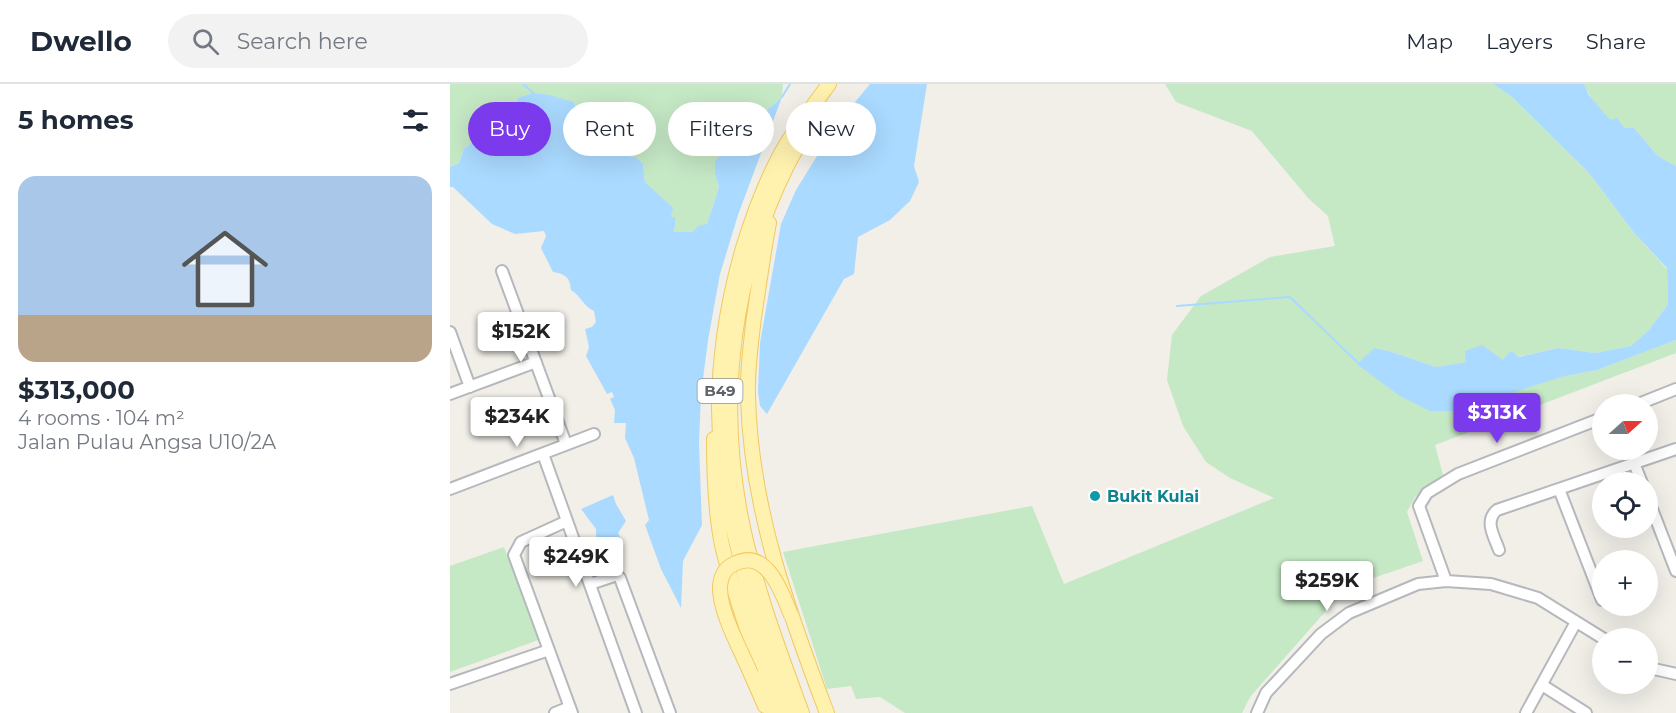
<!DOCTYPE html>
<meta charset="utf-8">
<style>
body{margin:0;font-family:Montserrat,sans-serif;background:#f2f2f3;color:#1f2937;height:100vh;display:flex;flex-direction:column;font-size:22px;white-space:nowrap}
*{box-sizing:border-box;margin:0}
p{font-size:20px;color:#747a83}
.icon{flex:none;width:33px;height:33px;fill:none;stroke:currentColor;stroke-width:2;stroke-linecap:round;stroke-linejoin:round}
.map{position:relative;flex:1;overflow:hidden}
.side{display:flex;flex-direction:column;background:#fff;width:450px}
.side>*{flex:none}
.hud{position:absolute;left:18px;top:18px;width:570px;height:54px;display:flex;gap:12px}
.needle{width:39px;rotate:69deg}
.fabs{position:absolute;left:1142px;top:310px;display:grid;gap:12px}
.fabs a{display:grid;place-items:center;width:66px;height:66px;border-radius:50%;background:#fff;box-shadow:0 6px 24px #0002;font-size:30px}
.price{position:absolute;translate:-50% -51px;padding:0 14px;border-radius:6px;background:#fff;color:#222;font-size:20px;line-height:39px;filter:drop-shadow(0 2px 3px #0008)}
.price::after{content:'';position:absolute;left:50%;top:36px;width:18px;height:14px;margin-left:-9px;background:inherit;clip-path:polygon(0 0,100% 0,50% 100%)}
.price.current{background:#7c3aed;color:#fff}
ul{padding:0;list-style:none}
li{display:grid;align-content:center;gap:12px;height:318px;padding:0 18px}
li+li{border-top:2px solid #e0e1e3}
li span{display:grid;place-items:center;height:186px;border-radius:18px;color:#555}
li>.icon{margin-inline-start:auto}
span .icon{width:108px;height:108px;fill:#fffc;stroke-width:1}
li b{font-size:26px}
h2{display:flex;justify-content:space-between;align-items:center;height:72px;padding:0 18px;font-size:26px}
.chip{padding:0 21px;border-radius:27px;background:#fff;box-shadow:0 6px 24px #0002;font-size:21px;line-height:54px}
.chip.current{background:#7c3aed;color:#fff}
header{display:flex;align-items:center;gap:36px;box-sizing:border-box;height:84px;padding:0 30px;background:#fff;border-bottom:2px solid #e0e1e3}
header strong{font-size:28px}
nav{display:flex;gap:33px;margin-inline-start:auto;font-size:21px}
.search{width:420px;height:54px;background:#f2f2f3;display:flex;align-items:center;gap:15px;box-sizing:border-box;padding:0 21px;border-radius:33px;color:#747a83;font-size:22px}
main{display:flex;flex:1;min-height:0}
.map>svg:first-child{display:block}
.green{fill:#c5e8c5}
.water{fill:#aadaff}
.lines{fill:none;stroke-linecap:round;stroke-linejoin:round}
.stream{stroke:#aadaff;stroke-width:2}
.minor-casing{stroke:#b5b8bc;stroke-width:14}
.major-casing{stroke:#f2c960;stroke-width:16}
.minor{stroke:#fff;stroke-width:10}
.major{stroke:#fff2af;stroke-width:14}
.major-bridge-casing{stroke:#f2c960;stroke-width:16;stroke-linecap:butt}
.major-bridge{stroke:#fff2af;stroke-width:14}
.culture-dot{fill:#0f9aa8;stroke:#fff;stroke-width:2}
.labels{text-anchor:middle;stroke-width:4.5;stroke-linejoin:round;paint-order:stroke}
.shield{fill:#fff;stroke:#8f9295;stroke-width:1.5}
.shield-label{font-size:15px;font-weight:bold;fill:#5f6368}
.culture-label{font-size:16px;font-weight:bold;fill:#0d838f;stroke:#fff;text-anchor:start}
</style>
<header>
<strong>Dwello</strong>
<div class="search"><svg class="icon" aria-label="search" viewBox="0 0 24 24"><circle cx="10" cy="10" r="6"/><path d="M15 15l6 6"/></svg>Search here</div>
<nav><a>Map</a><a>Layers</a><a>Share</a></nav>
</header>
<main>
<section class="side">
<h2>5 homes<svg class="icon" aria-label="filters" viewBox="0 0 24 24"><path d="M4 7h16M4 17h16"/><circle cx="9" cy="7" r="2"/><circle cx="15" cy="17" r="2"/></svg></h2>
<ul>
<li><span style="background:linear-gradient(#a9c7e8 75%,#b9a48a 0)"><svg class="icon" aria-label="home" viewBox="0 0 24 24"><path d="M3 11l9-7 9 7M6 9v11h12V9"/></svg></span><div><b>$313,000</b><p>4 rooms · 104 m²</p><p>Jalan Pulau Angsa U10/2A</p></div></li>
</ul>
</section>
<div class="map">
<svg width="1226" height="629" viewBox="0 0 1226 629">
<rect width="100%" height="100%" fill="#f1efe8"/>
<path class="green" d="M0 0H333L332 13 288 51 265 77V90L269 103 257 140 243 148H224L226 134 221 132 195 98 193 80 186 73C160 70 151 67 136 45L139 44C114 23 103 3 68 14L65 22 50 27 29 55 14 64 9 79 0 83Z
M715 0H1043L1062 13 1139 89 1185 150 1217 185 1218 220 1199 246 1181 262 1145 269 1108 264 1053 276 1016 278 986 283 939 267 924 264 908 280 948 311 1111 293 1147 286 1226 256V269L985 361 993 391 965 413 957 428 973 477 897 503 800 613 792 629H455L430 613 406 615 401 602 377 605 333 468 582 422 614 500 824 414 780 394 756 378 733 342 717 296 722 251 751 212 820 173 885 162 878 132 858 114 802 47 726 18Z
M1134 0H1226V82L1208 72 1184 44C1181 44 1177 45 1174 44 1157 40 1141 15 1134 0Z
M54 463 88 556 0 588V482Z"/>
<path class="water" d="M420 0H477L464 82 469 98 460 117 440 136 408 153 404 190 394 195 317 330 310 322 308 307 310 259 331 140 346 106 387 40Z
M1043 0H1134L1139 11 1160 36 1167 34 1174 44H1184L1208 72 1226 82V256L1147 286 1111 293 1007 327H980L948 311 907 280 924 264 939 267 986 283 1016 278 1015 267 1032 261 1053 276 1061 267 1069 273 1108 264 1145 269 1181 262 1199 246 1218 220 1217 184 1185 150 1139 89 1062 13Z
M83 9 100 11 123 18 140 44 136 46C151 67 161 70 186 73L193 80 195 98 223 124 221 132 226 134 224 148H243L248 142 257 140 269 103 265 90V77L288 51 332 13 288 131 270 190 258 256 251 310 249 359 252 441 233 477 231 524 211 485 195 441 199 436 184 374 175 354 176 339H164L165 326 160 315 164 313 162 308 157 310 136 272 139 263 135 245 142 243 146 238 144 227C133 222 132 213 121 206 120 193 115 190 103 188L91 164 96 152 94 147 65 150 42 140 3 103H0V83L9 79 14 64 29 55C23 37 29 33 42 21L50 26 65 22 68 14Z
M163 411 166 420 176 437 168 449 172 457C168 466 161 469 157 478L149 477C148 472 146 451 146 445L131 425Z"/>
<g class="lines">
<path class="stream" d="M73 0 83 9
M332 13 340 0
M727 222 840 213 909 280"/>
<defs>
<path id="minor" d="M52 187 116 360
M0 248 20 303
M0 310 86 278
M1186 321 1226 305
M93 370 186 629
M1184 379 1192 399
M0 405 144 350
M1109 405 1152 516
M1197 412 1226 487
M117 437 71 458 64 471 122 629
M1049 466C1044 452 1034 437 1047 426L1226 365
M996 497 969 422 977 409 1008 390 1152 334
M140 500 167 491 170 494 220 629
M1197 581 1204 585 1226 590
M0 600 99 566
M1092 601 1136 629
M105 629 120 623
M807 629 816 609 871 550 899 529 968 500 996 497 1041 500 1088 514 1154 555
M1076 629 1126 538"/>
<path id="major" d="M319 139C313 170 309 202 304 233 301 259 297 285 298 311 300 421 338 527 377 629
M264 355C264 390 265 426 272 461 285 518 308 573 325 629
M301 590 315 622
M339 629C305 532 270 429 269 325 269 271 278 216 293 164 304 128 317 92 337 59 350 39 365 19 379 0
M352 629C328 564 303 497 290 429 268 311 283 192 336 84 345 65 357 47 369 29"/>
</defs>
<use href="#minor" class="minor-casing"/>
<use href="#major" class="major-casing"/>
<use href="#minor" class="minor"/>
<use href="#major" class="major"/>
<defs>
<path id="major-bridge" d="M301 590C291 566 269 528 270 502 271 491 275 484 284 480 317 463 332 509 341 531"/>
</defs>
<use href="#major-bridge" class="major-bridge-casing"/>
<use href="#major-bridge" class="major-bridge"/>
</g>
<circle class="culture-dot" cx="645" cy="412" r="6"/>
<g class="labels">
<rect class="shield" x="247.5" y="295" width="45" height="24" rx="4.5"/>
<g class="shield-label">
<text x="270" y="312">B49</text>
</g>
<g class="culture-label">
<text x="657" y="418">Bukit Kulai</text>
</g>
</g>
</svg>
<div class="fabs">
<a><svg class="needle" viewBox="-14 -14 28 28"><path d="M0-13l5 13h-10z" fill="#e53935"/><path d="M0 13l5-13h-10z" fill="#747a83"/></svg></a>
<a><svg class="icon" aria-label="locate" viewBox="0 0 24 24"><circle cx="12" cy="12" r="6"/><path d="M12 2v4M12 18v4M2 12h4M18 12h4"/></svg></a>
<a>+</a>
<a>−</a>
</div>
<b class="price" style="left:71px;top:279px">$152K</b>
<b class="price current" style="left:1047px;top:360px">$313K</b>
<b class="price" style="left:67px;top:364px">$234K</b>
<b class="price" style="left:126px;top:504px">$249K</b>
<b class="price" style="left:877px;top:528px">$259K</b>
<div class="hud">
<a class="chip current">Buy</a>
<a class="chip">Rent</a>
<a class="chip">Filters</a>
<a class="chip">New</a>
</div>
</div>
</main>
